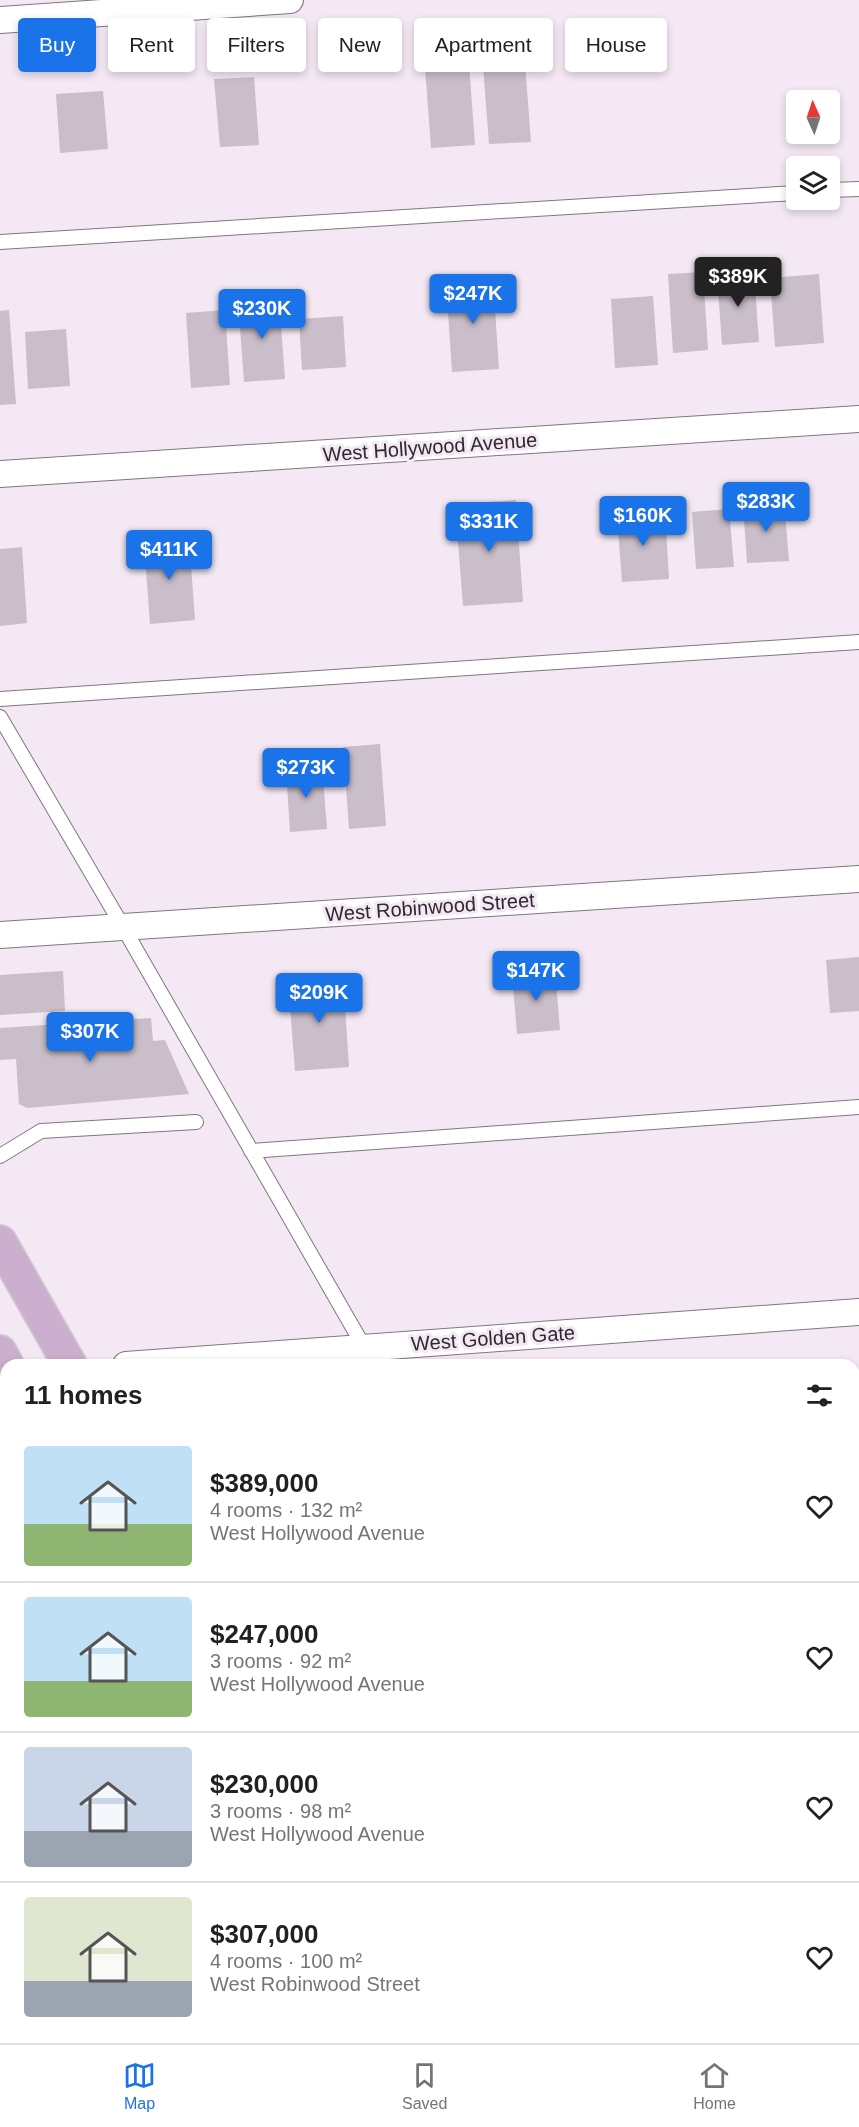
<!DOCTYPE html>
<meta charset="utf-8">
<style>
body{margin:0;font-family:Helvetica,sans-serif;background:#f6f6f6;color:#202124;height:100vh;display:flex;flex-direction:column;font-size:22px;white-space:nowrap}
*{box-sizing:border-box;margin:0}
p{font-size:20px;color:#757577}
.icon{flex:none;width:33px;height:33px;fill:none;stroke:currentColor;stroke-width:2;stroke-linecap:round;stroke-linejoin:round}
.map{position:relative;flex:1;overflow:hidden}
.sheet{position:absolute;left:0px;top:1359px;width:860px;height:684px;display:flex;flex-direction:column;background:#fff;border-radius:18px 18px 0 0;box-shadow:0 3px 9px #0003}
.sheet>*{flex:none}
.top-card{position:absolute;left:18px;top:18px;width:824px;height:54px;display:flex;gap:12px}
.needle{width:39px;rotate:357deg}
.fabs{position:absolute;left:786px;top:90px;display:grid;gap:12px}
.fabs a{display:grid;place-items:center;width:54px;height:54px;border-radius:6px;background:#fff;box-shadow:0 3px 9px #0003;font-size:30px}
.price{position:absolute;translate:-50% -51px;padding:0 14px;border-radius:6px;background:#1a73e8;color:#fff;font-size:20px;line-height:39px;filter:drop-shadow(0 2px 3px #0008)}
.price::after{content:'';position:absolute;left:50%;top:36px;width:18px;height:14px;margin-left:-9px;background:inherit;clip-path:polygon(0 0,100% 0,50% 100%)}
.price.active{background:#222;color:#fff}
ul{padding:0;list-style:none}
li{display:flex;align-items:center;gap:18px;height:150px;padding:0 24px}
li+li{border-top:2px solid #e0e0e0}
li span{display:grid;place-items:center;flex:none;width:168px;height:120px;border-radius:6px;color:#555}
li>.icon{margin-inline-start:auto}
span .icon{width:72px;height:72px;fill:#fffc;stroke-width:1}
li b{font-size:26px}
h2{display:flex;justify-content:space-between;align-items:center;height:72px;padding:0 24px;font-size:26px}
.chip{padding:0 21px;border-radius:6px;background:#fff;box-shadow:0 3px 9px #0003;font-size:21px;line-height:54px}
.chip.active{background:#1a73e8;color:#fff}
.dock{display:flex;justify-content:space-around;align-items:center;height:84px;border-top:2px solid #e0e0e0;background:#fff;font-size:16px;color:#757577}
.dock a{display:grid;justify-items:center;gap:3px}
.dock .active{color:#1a73e8}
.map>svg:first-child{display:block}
.green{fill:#f6c9f9}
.building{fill:#c9beca}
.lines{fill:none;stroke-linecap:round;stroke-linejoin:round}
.lane-casing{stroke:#807681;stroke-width:16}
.street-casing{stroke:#807681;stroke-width:28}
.primary-casing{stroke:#cdcccd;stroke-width:36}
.lane{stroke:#fff;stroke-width:14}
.street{stroke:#fff;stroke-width:26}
.primary{stroke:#ccafce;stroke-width:33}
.labels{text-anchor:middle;stroke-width:6;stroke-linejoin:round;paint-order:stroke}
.street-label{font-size:20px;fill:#2f2a2f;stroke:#f3e8f4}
</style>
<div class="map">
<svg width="859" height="2043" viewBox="0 0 859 2043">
<rect width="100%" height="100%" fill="#f3e8f4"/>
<path class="green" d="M0 1371 6 1381V1464L0 1453Z
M0 1709 6 1719V2037H187L190 2043H0Z
M352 2037H402L406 2043H356Z"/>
<path class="building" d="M525 63 531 142 489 144 483 66Z
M469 64 475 145 431 148 425 67Z
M254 77 259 145 220 147 214 79Z
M103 91 108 149 60 153 56 94Z
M703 272 708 350 673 353 668 274Z
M754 272 759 342 722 345 717 275Z
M819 274 824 343 775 347 770 278Z
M493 279 499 369 452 372 446 282Z
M653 296 658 365 615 368 611 299Z
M279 298 285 379 244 382 238 301Z
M9 310 16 404 0 405V311Z
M225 310 230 385 191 388 186 313Z
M343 316 346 367 302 370 299 319Z
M66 329 70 386 28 389 25 332Z
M516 500 523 602 463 606 455 504Z
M784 501 789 561 747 563 743 505Z
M729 509 734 567 696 569 692 512Z
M665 512 669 579 622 582 617 516Z
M189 538 195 620 150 624 144 542Z
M22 547 27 623 0 626V549Z
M380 744 386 826 349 829 343 747Z
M322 765 327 829 290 832 286 768Z
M859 957V1011L830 1013 826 960Z
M555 970 560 1030 517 1034 512 974Z
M63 971 65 1011 0 1015V975Z
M343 977 349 1067 295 1071 288 981Z
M151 1018 153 1041 165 1040 189 1094 27 1108 19 1104 16 1059 0 1060V1028Z"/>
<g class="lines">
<defs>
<path id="lane" d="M830 190 859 189
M0 242 796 193
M0 699 859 642
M0 717 123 927 364 1347
M251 1151 859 1107
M0 1156 41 1131 196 1122"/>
<path id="street" d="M0 20 290 0
M0 474 859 419
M0 935 859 879
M126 1365 859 1312
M854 1752 859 1751"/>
<path id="primary" d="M0 1242 70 1365
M0 1352 7 1365
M0 1556 6 1567
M276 2037 279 2043
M339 2037 342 2043
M452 2037 456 2043"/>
</defs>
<use href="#lane" class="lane-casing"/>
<use href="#street" class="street-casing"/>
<use href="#primary" class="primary-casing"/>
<use href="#lane" class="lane"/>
<use href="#street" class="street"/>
<use href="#primary" class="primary"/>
</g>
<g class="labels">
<g class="street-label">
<text transform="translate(430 447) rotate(-4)" y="7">West Hollywood Avenue</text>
<text transform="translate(430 907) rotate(-4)" y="7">West Robinwood Street</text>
<text transform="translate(493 1338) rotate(-4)" y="7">West Golden Gate</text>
</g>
</g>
</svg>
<div class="fabs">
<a><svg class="needle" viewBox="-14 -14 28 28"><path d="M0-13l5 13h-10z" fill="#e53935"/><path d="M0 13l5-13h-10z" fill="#757577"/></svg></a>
<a><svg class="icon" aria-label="layers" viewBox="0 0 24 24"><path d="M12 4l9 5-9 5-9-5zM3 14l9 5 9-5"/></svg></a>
</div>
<b class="price active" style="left:738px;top:308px">$389K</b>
<b class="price" style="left:473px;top:325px">$247K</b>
<b class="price" style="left:262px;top:340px">$230K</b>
<b class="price" style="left:766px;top:533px">$283K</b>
<b class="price" style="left:643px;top:547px">$160K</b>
<b class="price" style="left:489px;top:553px">$331K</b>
<b class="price" style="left:169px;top:581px">$411K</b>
<b class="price" style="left:306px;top:799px">$273K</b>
<b class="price" style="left:536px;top:1002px">$147K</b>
<b class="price" style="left:319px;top:1024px">$209K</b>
<b class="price" style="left:90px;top:1063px">$307K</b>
<div class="top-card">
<a class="chip active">Buy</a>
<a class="chip">Rent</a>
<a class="chip">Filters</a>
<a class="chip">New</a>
<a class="chip">Apartment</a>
<a class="chip">House</a>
</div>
<section class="sheet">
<h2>11 homes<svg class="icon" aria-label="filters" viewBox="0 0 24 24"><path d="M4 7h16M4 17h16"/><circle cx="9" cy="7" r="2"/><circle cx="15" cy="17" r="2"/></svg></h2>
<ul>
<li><span style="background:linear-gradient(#bfe0f5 65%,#8fb573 0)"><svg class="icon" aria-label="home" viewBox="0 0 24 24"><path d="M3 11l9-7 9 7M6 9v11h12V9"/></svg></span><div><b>$389,000</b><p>4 rooms · 132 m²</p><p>West Hollywood Avenue</p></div><svg class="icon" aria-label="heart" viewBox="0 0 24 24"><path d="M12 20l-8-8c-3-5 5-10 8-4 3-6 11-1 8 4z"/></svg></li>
<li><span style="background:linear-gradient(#bfe0f5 70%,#8fb573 0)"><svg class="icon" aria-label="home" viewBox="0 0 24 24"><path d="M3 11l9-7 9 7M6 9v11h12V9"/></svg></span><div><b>$247,000</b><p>3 rooms · 92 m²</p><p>West Hollywood Avenue</p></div><svg class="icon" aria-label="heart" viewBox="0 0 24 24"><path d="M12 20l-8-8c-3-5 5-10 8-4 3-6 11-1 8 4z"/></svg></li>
<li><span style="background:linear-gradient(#c9d6e8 70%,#9aa5b1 0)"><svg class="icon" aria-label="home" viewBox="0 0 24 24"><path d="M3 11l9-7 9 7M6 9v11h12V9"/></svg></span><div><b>$230,000</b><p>3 rooms · 98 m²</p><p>West Hollywood Avenue</p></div><svg class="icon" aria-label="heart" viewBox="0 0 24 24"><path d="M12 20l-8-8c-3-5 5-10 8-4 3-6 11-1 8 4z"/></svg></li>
<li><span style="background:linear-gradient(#dfe7d0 70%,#9aa5b1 0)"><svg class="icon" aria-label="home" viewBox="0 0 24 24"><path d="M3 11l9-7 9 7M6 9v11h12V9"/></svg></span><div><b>$307,000</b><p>4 rooms · 100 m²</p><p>West Robinwood Street</p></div><svg class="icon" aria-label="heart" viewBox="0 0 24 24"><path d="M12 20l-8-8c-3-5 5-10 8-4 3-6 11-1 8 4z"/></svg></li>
</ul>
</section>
</div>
<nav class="dock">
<a class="active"><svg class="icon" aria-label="map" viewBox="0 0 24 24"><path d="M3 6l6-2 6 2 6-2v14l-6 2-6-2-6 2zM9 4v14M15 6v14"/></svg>Map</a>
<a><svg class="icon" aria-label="saved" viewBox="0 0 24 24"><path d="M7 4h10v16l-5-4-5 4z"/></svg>Saved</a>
<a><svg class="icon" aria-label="home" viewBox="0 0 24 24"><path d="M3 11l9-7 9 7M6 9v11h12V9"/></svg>Home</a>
</nav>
